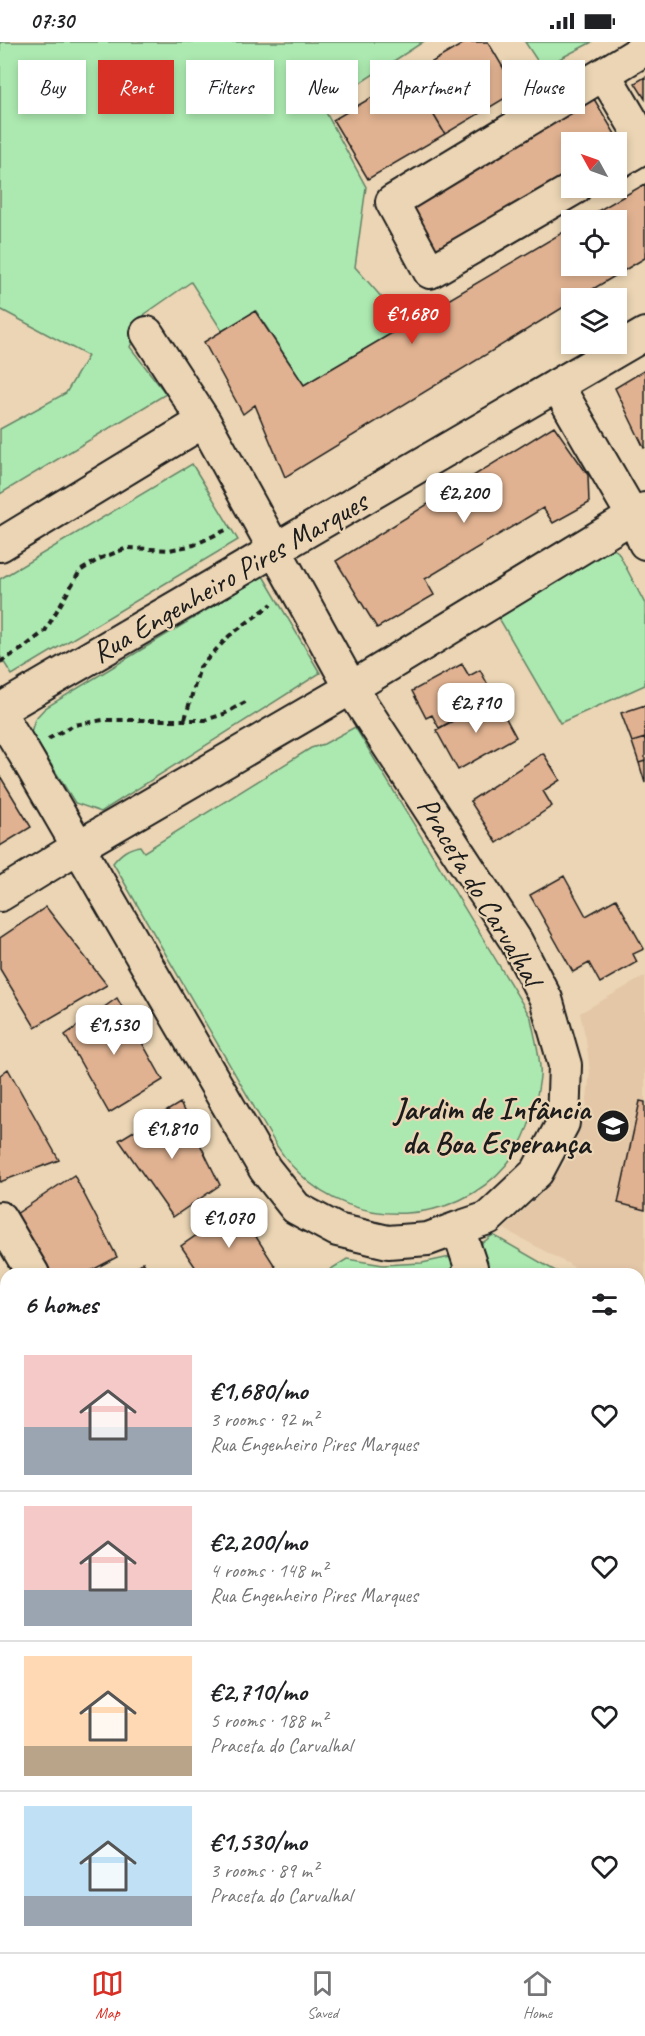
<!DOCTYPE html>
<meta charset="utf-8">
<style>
body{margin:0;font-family:Caveat,sans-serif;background:#f2f2f2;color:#202124;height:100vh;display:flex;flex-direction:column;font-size:22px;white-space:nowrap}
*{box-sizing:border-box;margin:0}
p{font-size:20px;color:#757577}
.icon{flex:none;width:33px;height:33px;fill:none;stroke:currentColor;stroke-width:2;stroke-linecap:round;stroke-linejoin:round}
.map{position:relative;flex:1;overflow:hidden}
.sheet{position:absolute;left:0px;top:1226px;width:645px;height:686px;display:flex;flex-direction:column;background:#fff;border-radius:18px 18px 0 0;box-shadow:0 3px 9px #0003}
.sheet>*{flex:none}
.banner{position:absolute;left:18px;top:18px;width:609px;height:54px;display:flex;gap:12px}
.needle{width:39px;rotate:310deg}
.tools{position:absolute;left:561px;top:90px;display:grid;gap:12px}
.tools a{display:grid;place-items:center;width:66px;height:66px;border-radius:0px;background:#fff;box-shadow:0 3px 9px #0003;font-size:30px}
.price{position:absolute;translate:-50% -51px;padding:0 14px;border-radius:12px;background:#fff;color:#222;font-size:20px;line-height:39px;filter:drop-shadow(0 2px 3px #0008)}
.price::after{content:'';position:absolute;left:50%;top:36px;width:18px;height:14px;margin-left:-9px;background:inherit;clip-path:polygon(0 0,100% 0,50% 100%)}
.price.active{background:#d93025;color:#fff}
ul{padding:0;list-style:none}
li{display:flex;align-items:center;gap:18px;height:150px;padding:0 24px}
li+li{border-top:2px solid #e0e0e0}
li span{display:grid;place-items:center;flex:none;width:168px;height:120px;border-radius:0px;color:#555}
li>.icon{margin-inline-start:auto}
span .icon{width:72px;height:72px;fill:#fffc;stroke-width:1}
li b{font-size:26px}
h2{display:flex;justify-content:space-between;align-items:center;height:72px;padding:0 24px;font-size:26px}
.chip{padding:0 21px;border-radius:0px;background:#fff;box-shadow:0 3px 9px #0003;font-size:21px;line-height:54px}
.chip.active{background:#d93025;color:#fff}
.status{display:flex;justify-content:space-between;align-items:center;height:42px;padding:0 30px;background:#fff;direction:ltr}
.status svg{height:16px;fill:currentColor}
.menu{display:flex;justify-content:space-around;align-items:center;height:84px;border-top:2px solid #e0e0e0;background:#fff;font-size:16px;color:#757577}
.menu a{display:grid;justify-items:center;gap:3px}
.menu .active{color:#d93025}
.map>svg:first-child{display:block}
.built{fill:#e4c7a7}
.green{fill:#ace9b0;stroke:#648266;stroke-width:1.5}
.building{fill:#e0b291;stroke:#1c1c1c;stroke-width:1.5}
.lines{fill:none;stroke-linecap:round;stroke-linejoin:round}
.street-casing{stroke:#1c1c1c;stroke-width:36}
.path{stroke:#1c1c1c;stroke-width:4;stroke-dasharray:6 4.5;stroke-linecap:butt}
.street{stroke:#ebd5b4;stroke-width:32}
.labels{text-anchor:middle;stroke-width:4.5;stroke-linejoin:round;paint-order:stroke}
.street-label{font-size:30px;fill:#1c1c1c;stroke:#ebd5b4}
.poi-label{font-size:30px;font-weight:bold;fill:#1c1c1c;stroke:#ebd5b4;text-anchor:end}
</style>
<div class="status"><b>07:30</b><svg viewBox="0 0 49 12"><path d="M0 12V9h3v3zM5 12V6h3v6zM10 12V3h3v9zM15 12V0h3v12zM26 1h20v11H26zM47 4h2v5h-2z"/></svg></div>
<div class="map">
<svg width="645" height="1910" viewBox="0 0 645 1910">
<rect width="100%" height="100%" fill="#ebd5b4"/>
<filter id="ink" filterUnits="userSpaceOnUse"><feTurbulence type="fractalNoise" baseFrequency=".0167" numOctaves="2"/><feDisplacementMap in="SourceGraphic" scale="12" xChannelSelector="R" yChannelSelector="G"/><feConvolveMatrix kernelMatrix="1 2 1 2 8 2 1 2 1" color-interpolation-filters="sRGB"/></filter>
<g filter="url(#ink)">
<path class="built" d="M645 934V1264L639 1261V1232L585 1231 504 1187 545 1148 566 1119 575 1101 586 1066 590 1030 586 997 580 971Z"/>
<path class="green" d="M0 0H423L323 65 366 145 355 225 406 283 304 343 256 269 222 289 191 240 145 272 130 305 166 352 0 452V387L66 351 88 314 0 267Z
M525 0H592L542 26Z
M192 422 238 498 12 633 0 614V537Z
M609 504 618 510 645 562V643L560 681 496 571Z
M263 534 320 631 101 770 75 761 31 690 35 677 45 666Z
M355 685 531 976C534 993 542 1019 540 1035 536 1066 527 1098 506 1123 455 1184 354 1188 299 1131 287 1120 277 1105 269 1091L113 821C121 811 128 806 140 804L144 810 311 706 324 702Z
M493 1193 559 1231 323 1232 347 1217 383 1223 422 1221 469 1211Z
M639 1279 645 1282V1297L639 1313Z
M639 1454 645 1457V1527L639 1524Z
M6 1458V1556L0 1559V1462Z
M639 1700 645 1703V1770L639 1767Z
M645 1872V1910H629L631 1905H639V1886Z"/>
<path class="building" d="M466 0H488L517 49 445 92 410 33Z
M410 33 445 92 368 137 333 78Z
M645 35V57L635 41Z
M594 57 624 107 616 112V100H572V139L439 217 409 166Z
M645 142V216L578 256H572V260L285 435 255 363 243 372 204 300 255 269 304 343 572 185V224H616V178H582Z
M645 328V405L644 406 615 346Z
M554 384 588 433 589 461 553 481 543 466 425 537 434 553 377 586 336 519Z
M462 622 469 634 480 628 495 656 439 686 432 673 426 676 412 649Z
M495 656 516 695 458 728 436 688Z
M645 663V696L632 700 621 671Z
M645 696V719L639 721 632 700Z
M543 711 560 738 543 749 552 764 497 801 470 759Z
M645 719V741L639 721Z
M0 734 31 785 0 804Z
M564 834 586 874 616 857 644 907 633 912 637 920 600 941 589 921 573 930 530 853Z
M46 865 107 943 35 985 0 927V896Z
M117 956 163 1038 109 1071 65 993Z
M8 1027 59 1118 0 1140V1033Z
M640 1059 645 1060V1168L618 1161Z
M180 1061 220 1143 173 1175 119 1098Z
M74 1133 117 1215 85 1232H38L16 1172Z
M237 1165 280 1232H200L181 1204Z
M143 1220 150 1232H129Z
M6 1311V1436L0 1426V1315Z
M639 1556 645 1559V1606L639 1620Z
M644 1642H645V1703L639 1700V1654Z
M6 1831V1885L0 1889V1836Z
M239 1905H309L307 1910H237Z
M350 1905H414L412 1910H348Z
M462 1905H585L593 1908 592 1910H460Z"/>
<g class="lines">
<defs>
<path id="street" d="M604 32 645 101
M616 121 645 104
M575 146 430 230 392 160 645 7
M147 291 204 379
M557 343 633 474 645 501
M0 503 204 379 351 646 516 899 546 957 565 1023 563 1081 537 1130 488 1176 458 1186 428 1197 388 1200 337 1188 296 1166 265 1127 24 711 0 672
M0 668 645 292
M0 853 78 805 351 646 645 467
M0 1176 33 1232
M458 1186 471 1225 468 1232
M639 1410 645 1396
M639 1540 645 1542
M0 1575 6 1572
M0 1676 6 1686
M639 1848 645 1833
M135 1905 138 1910
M202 1910 204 1905
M436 1910 438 1905
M614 1910 616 1905"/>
</defs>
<use href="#street" class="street-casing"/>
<path class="path" d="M0 620 22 607 45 589 80 529 99 517 127 506 169 508 194 503 230 486
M185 677 200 625 229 594 272 562
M48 697 74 683 103 678H205L224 672 247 659"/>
<use href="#street" class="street"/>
</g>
</g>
<defs>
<symbol id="school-disc" viewBox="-11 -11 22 22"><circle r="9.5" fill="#1c1c1c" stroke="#ebd5b4"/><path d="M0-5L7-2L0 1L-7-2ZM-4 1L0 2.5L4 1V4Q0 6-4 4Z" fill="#fff"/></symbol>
</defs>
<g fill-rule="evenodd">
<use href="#school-disc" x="594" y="1065" width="38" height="38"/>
</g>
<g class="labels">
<g class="street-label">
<text transform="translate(229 535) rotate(-30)" y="10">Rua Engenheiro Pires Marques</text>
<text transform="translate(480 849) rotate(59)" y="10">Praceta do Carvalhal</text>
</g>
<g class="poi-label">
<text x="590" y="1077">Jardim de Infância<tspan x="590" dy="34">da Boa Esperança</tspan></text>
</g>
</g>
</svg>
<div class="tools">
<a><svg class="needle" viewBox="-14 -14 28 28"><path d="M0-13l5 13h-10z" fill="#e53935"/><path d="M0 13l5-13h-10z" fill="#757577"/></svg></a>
<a><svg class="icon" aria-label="locate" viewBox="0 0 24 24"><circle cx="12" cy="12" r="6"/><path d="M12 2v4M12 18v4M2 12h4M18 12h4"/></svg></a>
<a><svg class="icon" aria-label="layers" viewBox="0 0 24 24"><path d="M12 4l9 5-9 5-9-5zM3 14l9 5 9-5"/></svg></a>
</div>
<b class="price active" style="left:412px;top:303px">€1,680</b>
<b class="price" style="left:464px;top:482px">€2,200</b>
<b class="price" style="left:476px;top:692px">€2,710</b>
<b class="price" style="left:114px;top:1014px">€1,530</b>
<b class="price" style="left:172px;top:1118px">€1,810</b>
<b class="price" style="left:229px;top:1207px">€1,070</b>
<div class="banner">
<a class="chip">Buy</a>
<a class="chip active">Rent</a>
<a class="chip">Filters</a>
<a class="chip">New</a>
<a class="chip">Apartment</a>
<a class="chip">House</a>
</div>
<section class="sheet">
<h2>6 homes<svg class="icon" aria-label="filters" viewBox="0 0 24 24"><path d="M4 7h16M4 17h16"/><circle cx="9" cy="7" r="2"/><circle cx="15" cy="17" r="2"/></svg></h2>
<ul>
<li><span style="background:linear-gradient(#f6c9c9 60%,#9aa5b1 0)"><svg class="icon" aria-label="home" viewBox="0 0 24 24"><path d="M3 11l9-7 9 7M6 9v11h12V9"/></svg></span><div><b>€1,680/mo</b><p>3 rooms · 92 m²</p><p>Rua Engenheiro Pires Marques</p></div><svg class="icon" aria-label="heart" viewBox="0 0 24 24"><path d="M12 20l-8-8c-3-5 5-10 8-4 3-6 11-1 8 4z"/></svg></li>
<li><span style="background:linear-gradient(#f6c9c9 70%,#9aa5b1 0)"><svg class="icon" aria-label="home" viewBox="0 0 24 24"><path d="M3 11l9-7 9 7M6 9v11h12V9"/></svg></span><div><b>€2,200/mo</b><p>4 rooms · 148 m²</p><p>Rua Engenheiro Pires Marques</p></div><svg class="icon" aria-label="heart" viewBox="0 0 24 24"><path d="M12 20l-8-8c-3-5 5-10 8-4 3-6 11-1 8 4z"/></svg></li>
<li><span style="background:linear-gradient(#ffd9b3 75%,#b9a48a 0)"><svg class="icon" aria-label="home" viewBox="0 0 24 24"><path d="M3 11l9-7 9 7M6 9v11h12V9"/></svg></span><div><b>€2,710/mo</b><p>5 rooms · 188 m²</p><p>Praceta do Carvalhal</p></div><svg class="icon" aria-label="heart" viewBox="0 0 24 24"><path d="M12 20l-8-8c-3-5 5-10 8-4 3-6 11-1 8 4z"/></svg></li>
<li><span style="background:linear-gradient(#bfe0f5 75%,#9aa5b1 0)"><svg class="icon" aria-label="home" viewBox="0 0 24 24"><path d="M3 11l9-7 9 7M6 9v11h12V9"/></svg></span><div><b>€1,530/mo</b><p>3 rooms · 89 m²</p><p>Praceta do Carvalhal</p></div><svg class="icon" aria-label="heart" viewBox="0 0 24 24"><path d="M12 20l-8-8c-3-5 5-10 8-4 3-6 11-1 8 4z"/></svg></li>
</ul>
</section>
</div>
<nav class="menu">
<a class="active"><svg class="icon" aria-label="map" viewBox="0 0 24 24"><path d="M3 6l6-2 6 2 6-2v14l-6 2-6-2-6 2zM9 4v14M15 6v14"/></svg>Map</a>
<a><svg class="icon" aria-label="saved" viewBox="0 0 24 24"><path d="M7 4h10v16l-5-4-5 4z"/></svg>Saved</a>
<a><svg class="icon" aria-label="home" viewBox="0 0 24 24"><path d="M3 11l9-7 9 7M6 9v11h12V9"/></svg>Home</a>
</nav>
